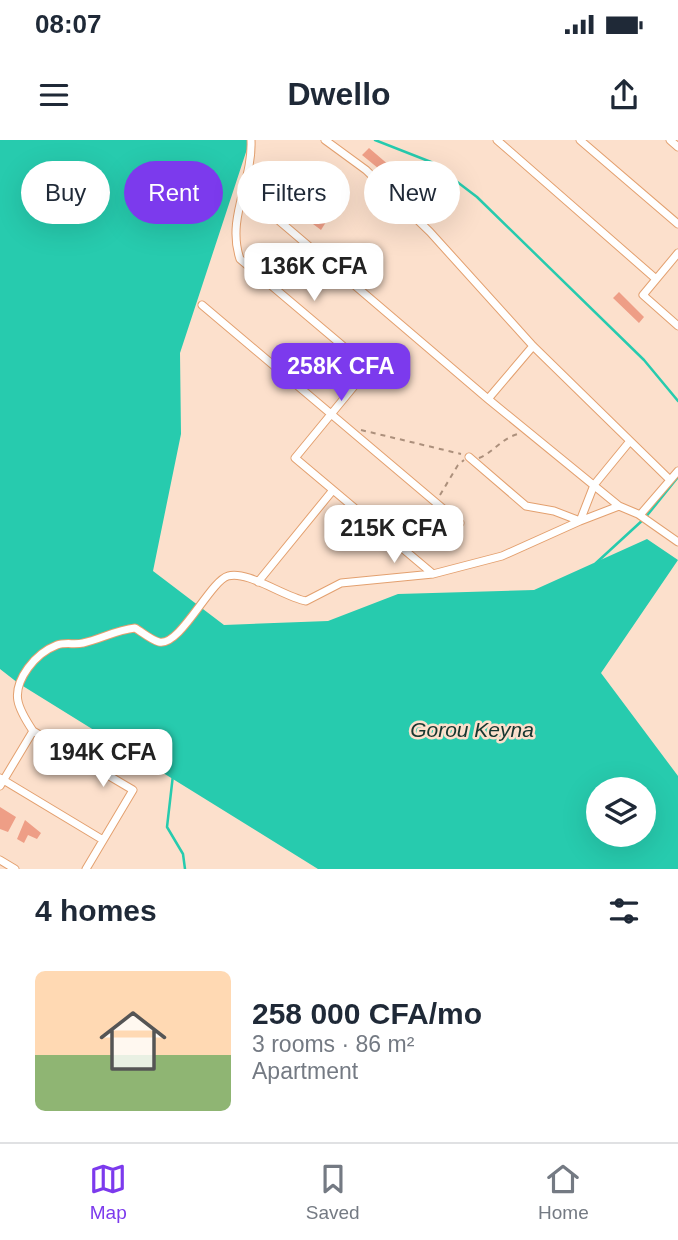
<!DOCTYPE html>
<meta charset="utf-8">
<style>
body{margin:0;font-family:Arial,sans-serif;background:#f6f6f7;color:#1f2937;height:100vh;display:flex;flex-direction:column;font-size:26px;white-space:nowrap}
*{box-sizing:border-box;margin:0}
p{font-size:23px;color:#747a83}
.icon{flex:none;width:38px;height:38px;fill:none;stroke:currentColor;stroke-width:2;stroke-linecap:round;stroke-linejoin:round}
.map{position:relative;height:729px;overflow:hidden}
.drawer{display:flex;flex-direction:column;background:#fff;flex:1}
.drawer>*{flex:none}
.guide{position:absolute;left:21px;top:21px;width:637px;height:63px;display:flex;gap:14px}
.buttons{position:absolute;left:586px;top:637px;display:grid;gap:14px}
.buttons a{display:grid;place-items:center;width:70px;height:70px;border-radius:50%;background:#fff;box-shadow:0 7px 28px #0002;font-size:35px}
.price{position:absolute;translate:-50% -60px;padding:0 16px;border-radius:14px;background:#fff;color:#222;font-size:23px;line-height:46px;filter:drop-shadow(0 2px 4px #0008)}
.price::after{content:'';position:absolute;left:50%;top:42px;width:21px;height:16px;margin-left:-10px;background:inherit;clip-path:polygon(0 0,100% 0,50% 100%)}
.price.on{background:#7c3aed;color:#fff}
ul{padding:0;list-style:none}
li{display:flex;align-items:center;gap:21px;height:175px;padding:0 35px}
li+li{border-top:2px solid #e0e1e3}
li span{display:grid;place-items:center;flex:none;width:196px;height:140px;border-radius:10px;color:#555}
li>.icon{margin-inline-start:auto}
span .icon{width:84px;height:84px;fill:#fffc;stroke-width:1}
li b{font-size:30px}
h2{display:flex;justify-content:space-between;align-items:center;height:84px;padding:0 35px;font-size:30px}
.tag{padding:0 24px;border-radius:32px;background:#fff;box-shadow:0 7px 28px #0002;font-size:24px;line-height:63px}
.tag.on{background:#7c3aed;color:#fff}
.status{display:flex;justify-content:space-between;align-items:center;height:49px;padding:0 35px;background:#fff;direction:ltr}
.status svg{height:19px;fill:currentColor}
header{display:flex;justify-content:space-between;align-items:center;height:91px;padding:0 35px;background:#fff;font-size:32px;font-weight:600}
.tab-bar{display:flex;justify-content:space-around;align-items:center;height:98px;border-top:2px solid #e0e1e3;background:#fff;font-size:19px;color:#747a83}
.tab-bar a{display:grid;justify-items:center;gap:4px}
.tab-bar .on{color:#7c3aed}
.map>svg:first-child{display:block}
.water{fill:#27cbae;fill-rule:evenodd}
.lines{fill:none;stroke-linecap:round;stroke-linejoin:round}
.stream{stroke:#27cbae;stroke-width:2.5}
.building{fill:#ee9e86}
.minor-casing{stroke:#e3a06f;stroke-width:9}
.path{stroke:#ac907c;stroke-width:2;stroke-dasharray:5 5;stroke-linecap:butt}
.minor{stroke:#fff;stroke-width:7}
.labels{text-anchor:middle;stroke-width:5;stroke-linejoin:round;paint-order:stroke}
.water-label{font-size:21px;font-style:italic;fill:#16362f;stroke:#fce0cc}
</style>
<div class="status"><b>08:07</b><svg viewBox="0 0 49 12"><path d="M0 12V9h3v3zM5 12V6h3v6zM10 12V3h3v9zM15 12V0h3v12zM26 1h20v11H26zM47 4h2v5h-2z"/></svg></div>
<header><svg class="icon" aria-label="menu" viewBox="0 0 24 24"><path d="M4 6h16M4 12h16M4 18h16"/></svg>Dwello<svg class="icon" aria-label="share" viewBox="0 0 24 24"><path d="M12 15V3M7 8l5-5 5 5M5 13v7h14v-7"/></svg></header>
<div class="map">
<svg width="678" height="729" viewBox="0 0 678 729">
<rect width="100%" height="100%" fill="#fce0cc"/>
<path class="water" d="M0 0H248L249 3 180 213 181 294 153 431 224 485 328 481 398 454 534 450 647 399 678 420 601 533 678 636V729H318L18 543 0 529ZM598 649H644V695H598Z"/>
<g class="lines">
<path class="stream" d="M375 0 431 22 477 57 644 220 678 261
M596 423 645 378 678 337
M173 635 167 687 183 714 185 729"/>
</g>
<path class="building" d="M369 8 390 26 384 33 362 15Z
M319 76 326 82 321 90 313 84Z
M619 152 644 177 639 183 613 158Z
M0 667 16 677 8 692 0 689Z
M25 680 41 693 37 699 28 695 24 703 17 699Z"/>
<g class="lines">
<defs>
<path id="minor" d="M251 0C253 41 226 78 240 119L369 228 295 318 433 434
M325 0 366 30 430 92 533 206 669 339
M497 0 656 139
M580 0 678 84
M670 0 678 7
M243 50 488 259 619 366
M678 113 643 155 678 186
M202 165 460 383
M488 259 533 206
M469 317 526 366 554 371 580 381 619 366 638 374 678 402
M640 375 678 331
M258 442 333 350
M0 638 103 700
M0 646 33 591
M0 720 15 729
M86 729 133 650 33 591C17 567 10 553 28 528 36 517 44 510 57 505 65 502 75 505 83 503 101 499 116 490 135 488 142 492 151 500 159 502 180 507 210 441 228 436 247 430 284 457 306 461L341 443 433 434 502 416 580 381 594 345 630 301"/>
</defs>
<use href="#minor" class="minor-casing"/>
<path class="path" d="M361 290 461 314
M479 318C494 312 502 298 518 294
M440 355 458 325 464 320"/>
<use href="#minor" class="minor"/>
</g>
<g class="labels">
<g class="water-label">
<text x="472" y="597">Gorou Keyna</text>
</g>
</g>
</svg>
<div class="buttons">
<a><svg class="icon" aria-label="layers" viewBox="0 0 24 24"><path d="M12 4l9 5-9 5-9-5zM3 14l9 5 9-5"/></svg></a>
</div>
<b class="price" style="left:314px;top:163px">136K CFA</b>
<b class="price on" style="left:341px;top:263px">258K CFA</b>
<b class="price" style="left:394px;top:425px">215K CFA</b>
<b class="price" style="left:103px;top:649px">194K CFA</b>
<div class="guide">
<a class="tag">Buy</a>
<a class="tag on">Rent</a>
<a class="tag">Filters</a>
<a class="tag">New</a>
</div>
</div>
<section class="drawer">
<h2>4 homes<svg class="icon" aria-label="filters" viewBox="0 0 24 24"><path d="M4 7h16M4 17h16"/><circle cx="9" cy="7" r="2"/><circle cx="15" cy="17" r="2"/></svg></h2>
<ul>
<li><span style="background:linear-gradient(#ffd9b3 60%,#8fb573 0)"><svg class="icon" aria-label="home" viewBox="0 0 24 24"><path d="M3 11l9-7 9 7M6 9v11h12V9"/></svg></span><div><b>258 000 CFA/mo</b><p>3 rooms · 86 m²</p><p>Apartment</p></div></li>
</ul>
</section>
<nav class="tab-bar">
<a class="on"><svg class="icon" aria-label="map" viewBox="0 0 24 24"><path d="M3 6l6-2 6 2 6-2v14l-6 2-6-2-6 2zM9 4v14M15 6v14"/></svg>Map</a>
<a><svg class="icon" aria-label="saved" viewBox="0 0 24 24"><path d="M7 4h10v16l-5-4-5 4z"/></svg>Saved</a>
<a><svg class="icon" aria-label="home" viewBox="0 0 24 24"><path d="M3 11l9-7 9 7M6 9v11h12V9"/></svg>Home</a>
</nav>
